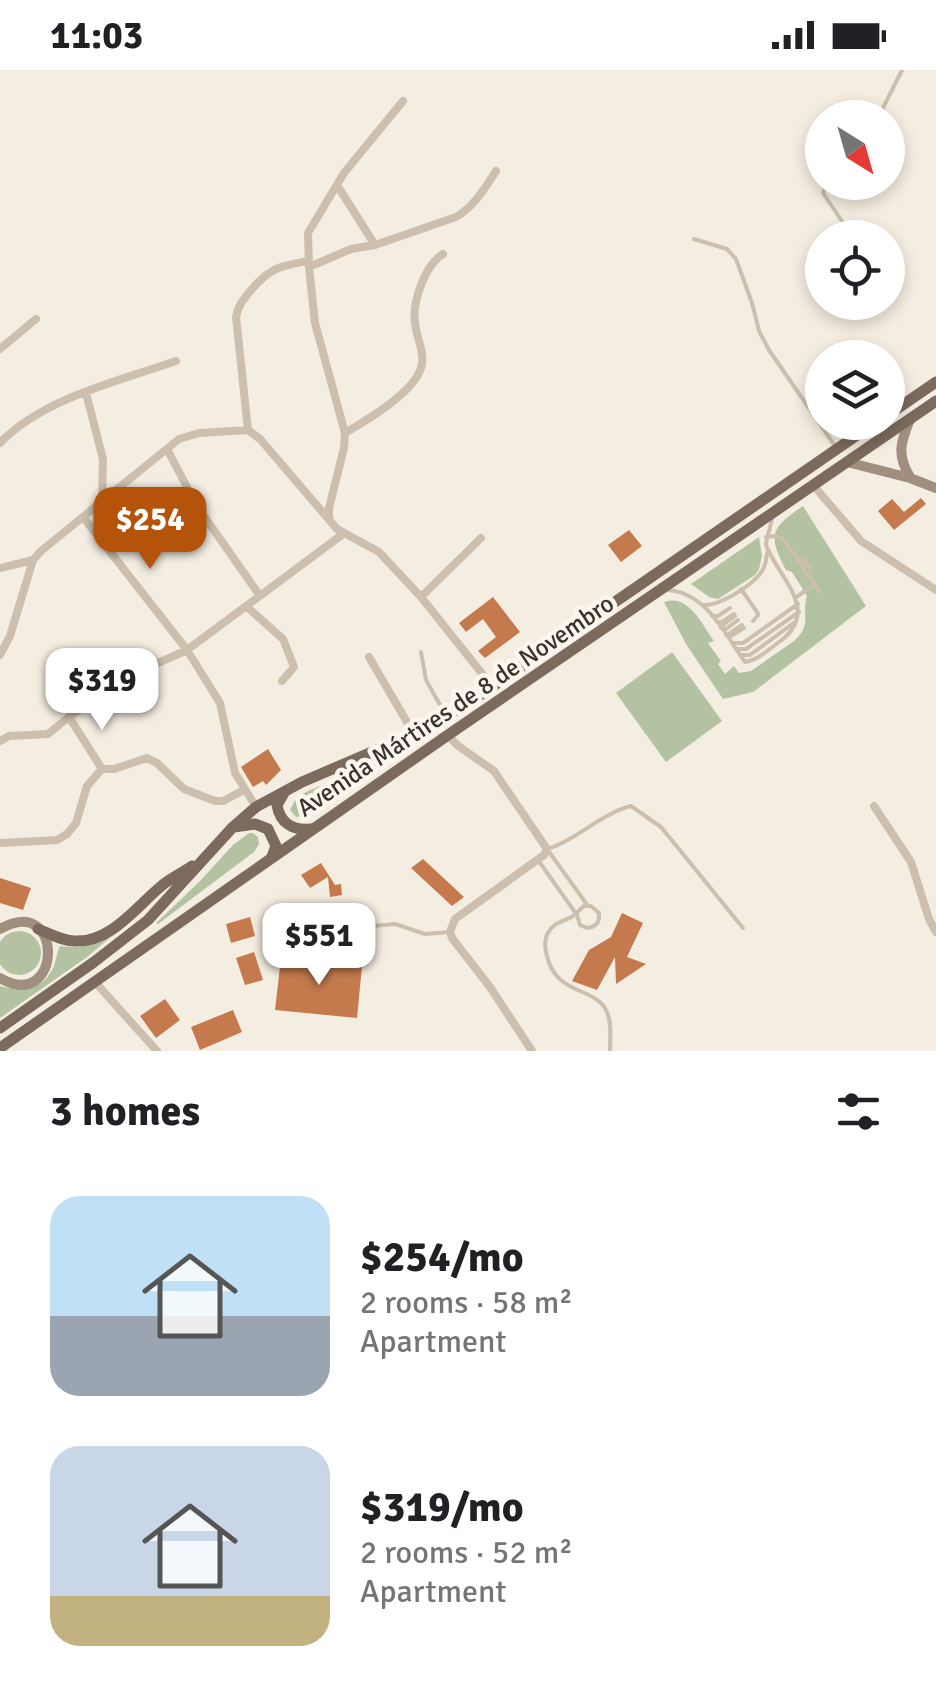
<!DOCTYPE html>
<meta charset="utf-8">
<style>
body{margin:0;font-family:Signika,sans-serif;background:#f2f2f2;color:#202124;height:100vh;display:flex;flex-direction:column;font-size:38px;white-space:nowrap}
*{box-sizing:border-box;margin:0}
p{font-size:32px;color:#757577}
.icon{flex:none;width:55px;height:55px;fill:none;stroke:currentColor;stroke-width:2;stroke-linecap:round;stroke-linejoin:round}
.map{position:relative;height:981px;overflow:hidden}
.drawer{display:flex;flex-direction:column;background:#fff;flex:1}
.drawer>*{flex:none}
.needle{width:65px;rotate:143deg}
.tools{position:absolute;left:805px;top:30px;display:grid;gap:20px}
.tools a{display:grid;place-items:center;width:100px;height:100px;border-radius:50%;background:#fff;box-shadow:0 5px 15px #0003;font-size:50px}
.price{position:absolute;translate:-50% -85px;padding:0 22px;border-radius:20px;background:#fff;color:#222;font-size:32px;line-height:65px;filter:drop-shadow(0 2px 5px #0008)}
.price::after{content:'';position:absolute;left:50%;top:60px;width:30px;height:22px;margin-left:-15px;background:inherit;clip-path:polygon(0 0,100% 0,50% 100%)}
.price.selected{background:#b45309;color:#fff}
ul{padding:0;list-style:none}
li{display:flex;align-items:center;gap:30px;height:250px;padding:0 50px}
li span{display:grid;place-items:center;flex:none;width:280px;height:200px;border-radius:30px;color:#555}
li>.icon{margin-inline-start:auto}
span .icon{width:120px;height:120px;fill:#fffc;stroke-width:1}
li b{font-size:42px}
h2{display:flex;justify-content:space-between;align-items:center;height:120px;padding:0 50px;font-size:42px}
.status{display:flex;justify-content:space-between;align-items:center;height:70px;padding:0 50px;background:#fff;direction:ltr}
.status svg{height:28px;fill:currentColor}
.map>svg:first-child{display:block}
.green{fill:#b3c3a1}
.building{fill:#c57a4e}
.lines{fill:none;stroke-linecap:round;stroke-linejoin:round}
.lane{stroke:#ccbfad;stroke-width:4}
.street{stroke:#ccbfad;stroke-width:8}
.secondary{stroke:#a08f7e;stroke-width:10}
.primary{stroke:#7c6b5d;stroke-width:11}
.labels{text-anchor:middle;stroke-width:9;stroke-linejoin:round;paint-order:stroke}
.street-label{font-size:25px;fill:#3b322b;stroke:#fbf7ee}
</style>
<div class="status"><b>11:03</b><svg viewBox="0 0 49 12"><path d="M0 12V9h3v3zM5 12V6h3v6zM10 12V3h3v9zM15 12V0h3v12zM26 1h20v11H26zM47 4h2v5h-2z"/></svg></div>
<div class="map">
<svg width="936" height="981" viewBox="0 0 936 981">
<rect width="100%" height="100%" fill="#f4ede1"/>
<path class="green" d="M803 436 866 536 753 622 723 629 686 574 664 532C688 523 702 554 714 571L708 573 721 591 718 594 725 604 734 596 739 603 751 601 794 571C813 554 801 544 807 526L792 502 786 500C767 464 771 458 803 436Z
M759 467 762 486 759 499 755 505 718 529 709 527 691 514Z
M672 582 722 651 666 692 616 623Z
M404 682 308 745 296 747 290 740 296 728 308 721Z
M249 763H253L258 767 259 774 254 782 158 854 156 853 200 811 233 775Z
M149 835 87 887 0 948V916C19 921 41 921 52 900 56 893 56 884 60 876 100 882 120 859 149 835Z
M-3 883a22 22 0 1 1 44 0a22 22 0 1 1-44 0Z"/>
<path class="building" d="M921 428 926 434 894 460 878 441 892 429 904 442Z
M629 460 642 476 621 492 608 475Z
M493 527 520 562 485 588 478 581 496 567 483 549 466 562 459 553Z
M268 679 281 700 266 715 263 711 253 717 241 697Z
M423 789 464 827 452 836 411 798Z
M321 793 335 815 341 814 342 825 330 827 328 807 310 818 301 805Z
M0 808 31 818 23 840 0 833Z
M622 843 643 853 627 887 646 894 616 914 615 887 597 920 572 911 589 880 611 867Z
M250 847 255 866 231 873 226 854Z
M254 882 263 910 245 915 236 888Z
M281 888 362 896 357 948 275 940Z
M165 929 180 950 156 968 140 946Z
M233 940 242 962 200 980 191 957Z"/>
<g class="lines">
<path class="lane" d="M878 48 902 0
M827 112 823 123 848 160
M694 169 727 179 736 189 752 233 759 261 769 280 837 379
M766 467 776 466 783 469 819 521
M766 473 772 449
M798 489 805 491 810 497
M741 519 757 542 758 545 753 551
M667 520C706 522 725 564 745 592 758 590 768 580 779 572 822 541 779 509 766 475
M795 528 815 514
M703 535C719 536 748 518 759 505 765 499 766 491 767 483
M712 546H718L730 538
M717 552H722L734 544
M723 555 735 546
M721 558 726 559 738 550
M729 564 742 555
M726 565 731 566 744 558
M732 573H743L798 534
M736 579H746L799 542
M421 582 426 610 444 642
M740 585H750L795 552
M538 790 577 845 580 855 587 858C596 857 600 852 599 843L591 836H584C580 839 577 843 573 846 564 852 553 852 548 863 544 869 545 880 547 886 556 926 596 916 607 942 612 953 610 969 610 981
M588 836 547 779C577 770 600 744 631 736L661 757 743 858
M286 864 395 854 425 864 450 862"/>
<path class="street" d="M337 115 375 175
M309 197 351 179 375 175 456 147C474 137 485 118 496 101
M0 279 36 249
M86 323 103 389 102 432
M248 360 236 247C238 235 244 229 252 219 271 197 281 196 308 191
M345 363C367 350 413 323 421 298 426 284 416 267 415 253 412 232 425 195 443 184
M0 373C43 328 119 311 176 291
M167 379 197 436 260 526
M813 415 861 471 936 520
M83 447 187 580 220 633 235 703 256 737
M329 448V438L344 378 345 363 315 253 309 197 308 163 344 103 403 31
M0 498 33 490
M421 527 481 468
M246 536 283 569 294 597 282 611
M0 585 10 566 33 490 41 481 179 369 199 363 248 360 260 369 337 459 379 482 421 527 492 616
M369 587 414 664
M69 647 102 699
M448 665 457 675 494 701 547 779 544 785 455 849 450 862 452 868 490 917 532 981
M0 671 9 666 48 664 69 647 129 606 187 580 343 464
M874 736 911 792 929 849 936 862
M0 773 57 770 67 764 76 753 87 716 102 699H114L147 688 157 693 184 719 215 731H223L244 720
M95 912 157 981"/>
<path class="secondary" d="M847 392 910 408 936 418
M910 407C896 384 901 372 910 349
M0 859C65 822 63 944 0 908"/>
<path class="primary" d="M888 345 936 312
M284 723 277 735C280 753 293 761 311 759
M234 757 255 754 268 759 276 776 272 787
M38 859C50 864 62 871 75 871 112 873 138 834 165 813 174 807 183 802 192 796
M0 958 94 892 148 850 232 758 256 737 302 712 414 664 470 632 876 352
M0 978 448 665 936 331"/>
</g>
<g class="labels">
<g class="street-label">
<text transform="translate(455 635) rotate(-34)" y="9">Avenida Mártires de 8 de Novembro</text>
</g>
</g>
</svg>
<div class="tools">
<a><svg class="needle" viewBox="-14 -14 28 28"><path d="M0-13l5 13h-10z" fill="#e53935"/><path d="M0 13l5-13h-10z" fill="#757577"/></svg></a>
<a><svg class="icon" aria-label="locate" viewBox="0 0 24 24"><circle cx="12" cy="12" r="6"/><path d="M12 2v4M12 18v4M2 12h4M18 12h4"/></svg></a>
<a><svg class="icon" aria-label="layers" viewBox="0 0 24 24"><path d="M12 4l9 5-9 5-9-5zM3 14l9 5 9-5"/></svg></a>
</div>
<b class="price selected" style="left:150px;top:502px">$254</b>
<b class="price" style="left:102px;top:663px">$319</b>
<b class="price" style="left:319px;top:918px">$551</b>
</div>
<section class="drawer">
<h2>3 homes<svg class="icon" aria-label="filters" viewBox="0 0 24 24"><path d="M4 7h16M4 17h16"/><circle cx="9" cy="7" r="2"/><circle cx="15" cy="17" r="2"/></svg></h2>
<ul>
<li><span style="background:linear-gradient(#bfe0f5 60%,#9aa5b1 0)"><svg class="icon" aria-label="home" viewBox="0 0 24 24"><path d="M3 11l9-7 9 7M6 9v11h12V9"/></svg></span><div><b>$254/mo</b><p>2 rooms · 58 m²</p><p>Apartment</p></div></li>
<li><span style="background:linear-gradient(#c9d6e8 75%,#c2b280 0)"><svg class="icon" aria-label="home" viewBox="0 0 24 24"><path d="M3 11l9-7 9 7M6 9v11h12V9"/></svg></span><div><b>$319/mo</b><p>2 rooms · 52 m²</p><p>Apartment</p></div></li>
</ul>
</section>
